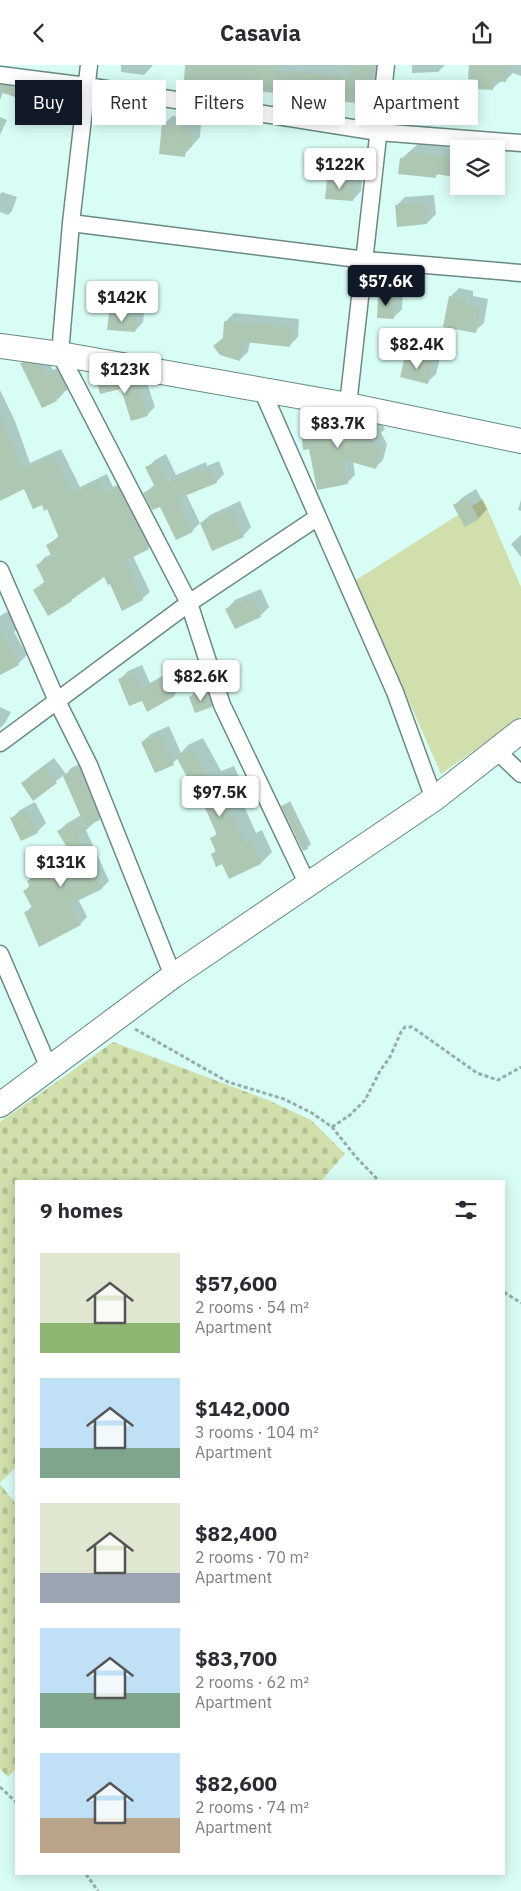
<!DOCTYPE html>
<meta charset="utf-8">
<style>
body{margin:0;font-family:"IBM Plex Sans",sans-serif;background:#f2f2f3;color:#2b2b33;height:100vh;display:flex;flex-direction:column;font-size:19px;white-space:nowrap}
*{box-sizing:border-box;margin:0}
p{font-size:16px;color:#7c7c81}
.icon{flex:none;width:28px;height:28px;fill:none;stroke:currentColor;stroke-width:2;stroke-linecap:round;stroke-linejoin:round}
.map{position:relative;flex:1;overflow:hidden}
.sheet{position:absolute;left:15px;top:1115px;width:490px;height:695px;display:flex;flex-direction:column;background:#fff;border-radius:0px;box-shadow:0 2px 12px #0003}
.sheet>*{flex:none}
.hud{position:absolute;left:15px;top:15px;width:491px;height:45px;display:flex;gap:10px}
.tools{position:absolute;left:450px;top:75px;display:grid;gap:10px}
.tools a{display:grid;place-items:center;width:55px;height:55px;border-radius:0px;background:#fff;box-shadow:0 2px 12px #0003;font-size:25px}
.price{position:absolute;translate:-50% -42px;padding:0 11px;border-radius:5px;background:#fff;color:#222;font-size:16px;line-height:32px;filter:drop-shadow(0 1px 2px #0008)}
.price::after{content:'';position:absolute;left:50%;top:30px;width:15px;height:11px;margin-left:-8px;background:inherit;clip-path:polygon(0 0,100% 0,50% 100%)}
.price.current{background:#111827;color:#fff}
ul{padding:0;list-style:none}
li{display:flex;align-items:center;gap:15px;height:125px;padding:0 25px}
li span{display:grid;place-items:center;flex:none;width:140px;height:100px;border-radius:0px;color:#555}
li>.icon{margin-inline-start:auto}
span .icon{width:60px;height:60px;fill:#fffc;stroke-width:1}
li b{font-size:21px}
h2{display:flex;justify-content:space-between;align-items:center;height:60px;padding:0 25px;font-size:21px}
.pill{padding:0 18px;border-radius:0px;background:#fff;box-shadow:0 2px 12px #0003;font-size:18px;line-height:45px}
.pill.current{background:#111827;color:#fff}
header{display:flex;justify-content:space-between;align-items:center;height:65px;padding:0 25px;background:#fff;font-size:22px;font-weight:800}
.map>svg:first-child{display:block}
.cemetery{fill:url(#cemetery-stones)}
.green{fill:#d0dfab}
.shadow{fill:#0003}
.building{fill:#aec7b3}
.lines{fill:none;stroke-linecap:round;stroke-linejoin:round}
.street-casing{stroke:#688a83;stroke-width:19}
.secondary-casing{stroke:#688a83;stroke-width:26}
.path{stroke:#93afa9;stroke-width:3;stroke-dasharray:4 2.5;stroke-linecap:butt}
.street{stroke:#fff;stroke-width:16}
.secondary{stroke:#fff;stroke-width:24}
</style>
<header><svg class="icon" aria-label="back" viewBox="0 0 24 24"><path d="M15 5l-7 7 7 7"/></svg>Casavia<svg class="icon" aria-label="share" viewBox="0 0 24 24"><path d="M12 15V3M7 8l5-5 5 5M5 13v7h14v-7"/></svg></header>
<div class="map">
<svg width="521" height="1826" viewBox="0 0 521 1826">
<defs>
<pattern id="cemetery-stones" width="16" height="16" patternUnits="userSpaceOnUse" patternTransform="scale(1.25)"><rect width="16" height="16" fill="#d0dfab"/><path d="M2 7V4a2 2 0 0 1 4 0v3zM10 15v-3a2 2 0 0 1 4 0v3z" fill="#b2c093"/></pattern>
</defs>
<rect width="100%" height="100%" fill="#d8fdf5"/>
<path class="cemetery" d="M113 977 268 1035 311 1055 345 1089 321 1116H16V1402L0 1418V1057Z
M0 1419 16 1439V1704L8 1712 0 1704Z"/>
<path class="green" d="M483 434 521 522V652L441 709 356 515Z"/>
<path class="shadow" d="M121 0H153L144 10 121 7Z
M186 0H388L386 23 370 39Z
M412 0H445L438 7 412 8Z
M470 0H521V11L513 8 505 16H501L492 24 478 14Z
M0 7 31 15 29 22 17 21 28 25 20 32 3 27 0 35Z
M172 51 195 54V58L201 59 200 72 184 90 163 60Z
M0 52 7 55 0 70Z
M418 79 463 84H459V111L439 108 435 112 401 94Z
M496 89 498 90 496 102Z
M337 106 363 107 361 126 353 135 328 114Z
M2 127 17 132 12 146 8 150 0 147V129Z
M434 130 436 149 427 158 396 141 405 132Z
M388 223 403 224 402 244 393 253 380 231Z
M459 223 473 226V231L488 234 484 258 475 266 450 232Z
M118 240 145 242 143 257 135 266 110 249Z
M234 248 299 254 298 272 290 280 250 276 248 287 239 295 224 272 226 256Z
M415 283 441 289 436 309 428 317 406 292Z
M28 291 47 294 53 305 65 299 74 317 63 326 64 328 57 335 22 298Z
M105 307 145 312 155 342 147 350 122 322 98 314Z
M0 325 15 356 30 398 61 384 80 422 107 409 113 422 126 416 156 475 148 483 133 491 150 527 142 534 110 517 104 510 71 535 49 549 34 525 45 516 38 500 45 492 52 489 47 481 60 470 48 442 25 423 0 435Z
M354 346 378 351 385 364 381 368 387 379 383 395 376 402 353 396 355 410 347 418 310 383 302 359 310 351Z
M166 389 176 410 206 397 207 401 219 396 224 409 216 417 186 429 200 458 192 466 145 428 155 419 147 403 155 395Z
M476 424 487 444 479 453 466 460 455 440 463 432Z
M521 435V446L518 445Z
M240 436 251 462 243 471 201 458 210 450Z
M521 470V492L511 479Z
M261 524 269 542 260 551 227 544 235 535Z
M15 542 24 558 14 567 27 590 19 598 0 609V551Z
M142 600 150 618 172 605 182 622 174 630 143 634 120 614 128 606Z
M215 617 220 632 211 641 190 632 199 623Z
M0 642 11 647 5 658 0 663Z
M169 661 181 688 188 680 203 673 221 706 234 701 245 726 240 732 256 768 262 765 272 787 261 798H223L212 789 217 785 212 774 217 768 202 734 194 723 178 693 173 698 142 677 151 669Z
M54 693 66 709 71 703 86 696 107 746 86 765 109 816 102 823 78 834 87 852 80 859 26 847 32 841 25 826 30 820 28 816 36 808 45 803 42 798 50 790 68 782 59 766 66 759 81 750 64 710 33 734 22 719 31 710Z
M290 736 311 779 307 783 283 741Z
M35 737 46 758 37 767 12 753 20 745Z"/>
<path class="building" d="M185 0H273V5L349 11V0H373L371 40 184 17Z
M469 0H507L506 17 493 16V25L476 24 477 15 468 14Z
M0 20 24 23 21 34 0 27Z
M162 59 187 62V66L193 67 192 82H186L185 92 159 89Z
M408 87 459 93V113L436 109V113L398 109 400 93H407Z
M327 114 354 116 353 136 325 134Z
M426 138 427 159 397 162 395 140Z
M378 231 395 232 394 254 377 253Z
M449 231 465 234V240L480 242 476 268 443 262Z
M109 248 137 251 135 267 107 265Z
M224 256 292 262 290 282 244 277 240 296 220 290 213 281 223 273Z
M405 291 433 297 428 319 400 312Z
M20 298 40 300 46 311 57 306 68 325 55 331 57 336 42 343Z
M107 311 140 317V319L138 320 148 351 131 356 121 324 100 329 96 314Z
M0 350 23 404 53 391 72 429 99 416 105 429 118 423 149 484 125 496 143 535 122 546 110 519 108 520 104 512 71 535 72 536 48 551 33 525 45 518 36 500 52 492 46 480 59 473 47 444 44 446 42 440 33 444 24 424 0 436Z
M345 354 370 359 378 373 373 376 380 387 376 404 344 395 348 419 317 425 309 384 303 385 300 358Z
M158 396 168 417 198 404 199 408 211 403 217 418 177 434 193 467 176 475 160 442 152 445 143 428 155 422 145 402Z
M467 432 479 454 465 462 453 440Z
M231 444 244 472 212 486 200 458Z
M252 532 261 552 235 564 225 544Z
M0 565 19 600 0 610Z
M134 608 141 625 164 612 175 631 147 647 142 636 129 641 118 614Z
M207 625 212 642 195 648 189 632Z
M160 669 174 700 155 708 141 677Z
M192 683 210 716 223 711 235 738 228 741 245 778 251 775 261 799 229 814 222 799 216 802 211 789 216 787 210 773 217 770 202 736 198 738 193 724 176 691Z
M45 701 57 718 33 736 21 718Z
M79 702 100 755 85 761 63 711Z
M286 739 308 784 303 786 281 741Z
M27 745 38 768 21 776 10 753Z
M79 754 86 766 78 771 102 824 69 840 81 860 39 882 24 847 33 844 23 826 30 822 27 816 45 806 41 798 68 784 57 766Z"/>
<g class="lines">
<defs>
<path id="street" d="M89 0 71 158 60 289 189 538 222 640 308 820
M0 10 87 21 378 67 521 78
M71 158 366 195 521 208
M262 325 395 627 434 734
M348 340 386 0
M0 505 57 636 89 700 173 911
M0 678 189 538 318 452
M496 685 521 709
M0 889 49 1003"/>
<path id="secondary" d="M0 281 60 289 348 340 521 376
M0 1040 173 911 434 734 521 666"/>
</defs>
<use href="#street" class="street-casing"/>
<use href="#secondary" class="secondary-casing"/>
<path class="path" d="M135 964 228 1017 284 1034 312 1048 332 1062 356 1092 379 1116
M332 1062 350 1050 365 1035 380 1006 390 992 401 967 405 962H412L477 1008 498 1015 521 1002
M504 1227 521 1238
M0 1722 16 1737
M86 1809 98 1826"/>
<use href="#street" class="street"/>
<use href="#secondary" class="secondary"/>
</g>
</svg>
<div class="tools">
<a><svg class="icon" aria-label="layers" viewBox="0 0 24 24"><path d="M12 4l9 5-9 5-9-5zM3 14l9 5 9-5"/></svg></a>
</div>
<b class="price" style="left:340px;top:125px">$122K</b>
<b class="price current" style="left:386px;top:242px">$57.6K</b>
<b class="price" style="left:122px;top:258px">$142K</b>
<b class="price" style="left:417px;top:305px">$82.4K</b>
<b class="price" style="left:125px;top:330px">$123K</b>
<b class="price" style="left:338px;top:384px">$83.7K</b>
<b class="price" style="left:201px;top:637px">$82.6K</b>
<b class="price" style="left:220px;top:753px">$97.5K</b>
<b class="price" style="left:61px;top:823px">$131K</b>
<div class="hud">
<a class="pill current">Buy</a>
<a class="pill">Rent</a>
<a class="pill">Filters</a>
<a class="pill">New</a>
<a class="pill">Apartment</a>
</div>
<section class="sheet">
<h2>9 homes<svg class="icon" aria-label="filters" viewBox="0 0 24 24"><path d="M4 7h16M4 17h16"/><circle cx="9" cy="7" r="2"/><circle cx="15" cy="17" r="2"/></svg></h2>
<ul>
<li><span style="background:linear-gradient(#dfe7d0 70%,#8fb573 0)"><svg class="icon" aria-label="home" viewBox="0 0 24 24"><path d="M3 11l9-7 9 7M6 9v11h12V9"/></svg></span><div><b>$57,600</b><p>2 rooms · 54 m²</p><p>Apartment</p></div></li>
<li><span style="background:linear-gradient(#bfe0f5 70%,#7fa58c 0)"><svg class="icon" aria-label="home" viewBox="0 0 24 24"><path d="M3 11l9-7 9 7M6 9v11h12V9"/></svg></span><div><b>$142,000</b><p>3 rooms · 104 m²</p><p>Apartment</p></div></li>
<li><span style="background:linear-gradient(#dfe7d0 70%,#9aa5b1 0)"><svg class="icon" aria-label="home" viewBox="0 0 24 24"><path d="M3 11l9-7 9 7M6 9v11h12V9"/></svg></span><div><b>$82,400</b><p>2 rooms · 70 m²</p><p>Apartment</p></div></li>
<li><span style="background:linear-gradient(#bfe0f5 65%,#7fa58c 0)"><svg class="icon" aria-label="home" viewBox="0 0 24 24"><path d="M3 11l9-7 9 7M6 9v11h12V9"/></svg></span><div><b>$83,700</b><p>2 rooms · 62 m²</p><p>Apartment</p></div></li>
<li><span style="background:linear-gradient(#bfe0f5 65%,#b9a48a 0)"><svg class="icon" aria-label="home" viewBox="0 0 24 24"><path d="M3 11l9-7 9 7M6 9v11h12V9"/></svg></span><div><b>$82,600</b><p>2 rooms · 74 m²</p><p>Apartment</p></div></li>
</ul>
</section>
</div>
